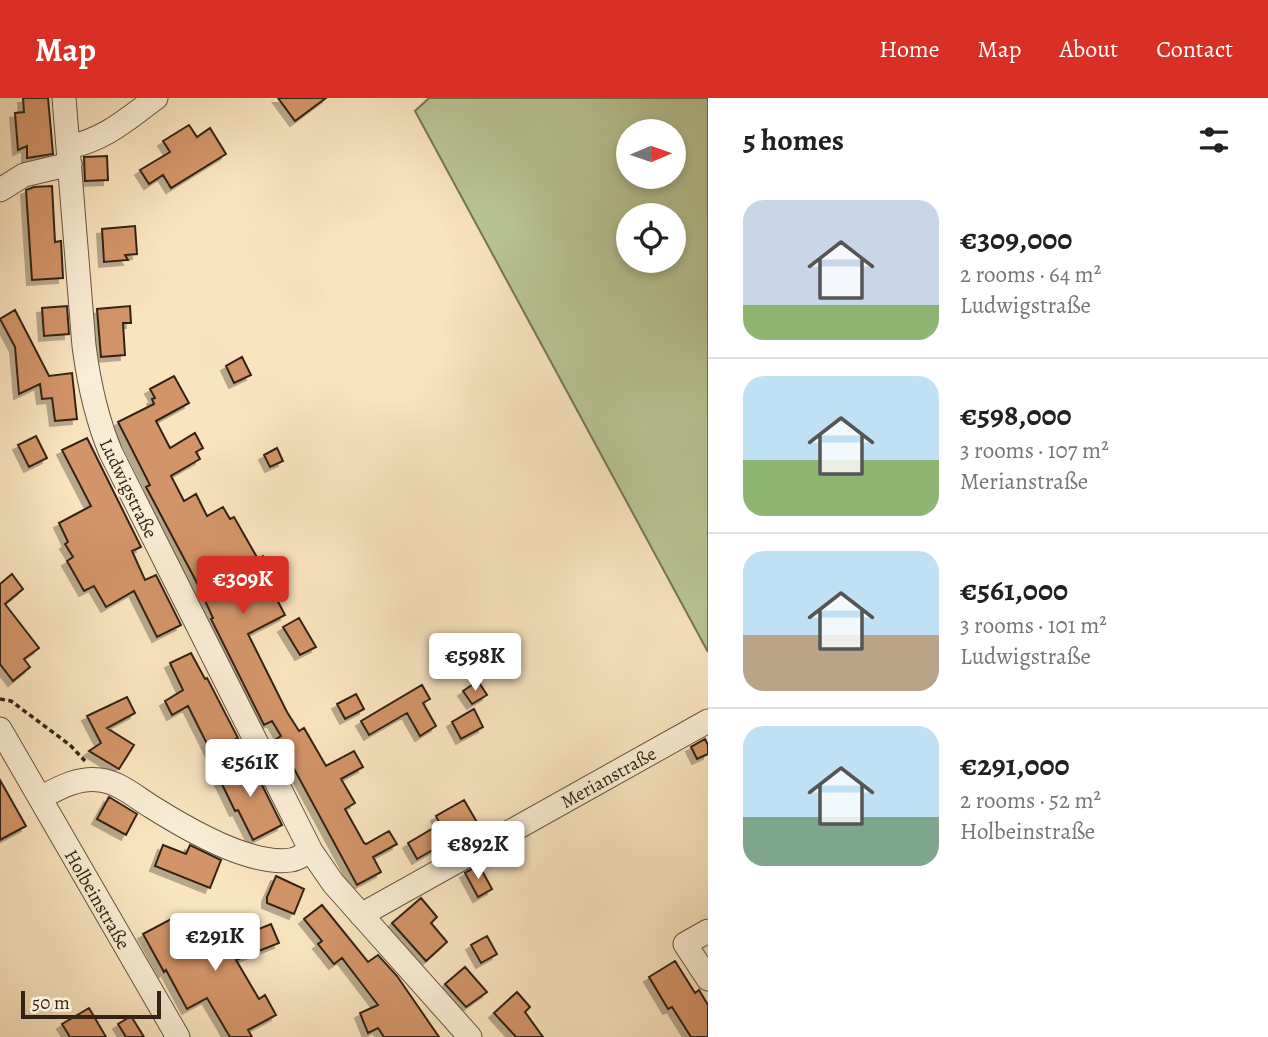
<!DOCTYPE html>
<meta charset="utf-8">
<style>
body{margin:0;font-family:Alegreya,serif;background:#f2f2f2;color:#202124;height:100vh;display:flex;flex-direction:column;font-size:26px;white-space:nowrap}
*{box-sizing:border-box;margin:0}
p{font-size:23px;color:#757577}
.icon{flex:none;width:38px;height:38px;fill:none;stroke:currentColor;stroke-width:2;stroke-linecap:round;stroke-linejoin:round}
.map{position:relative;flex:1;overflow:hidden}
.side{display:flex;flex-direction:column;background:#fff;width:560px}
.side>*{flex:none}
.needle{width:46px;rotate:88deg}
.buttons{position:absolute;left:616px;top:21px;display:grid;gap:14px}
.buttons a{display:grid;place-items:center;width:70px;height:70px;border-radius:50%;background:#fff;box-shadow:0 4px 10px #0003;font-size:35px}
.scale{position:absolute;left:21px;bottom:18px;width:140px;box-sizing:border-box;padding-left:7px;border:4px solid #332415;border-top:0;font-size:19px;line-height:24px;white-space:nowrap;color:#332415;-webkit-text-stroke:5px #faedd5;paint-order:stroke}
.price{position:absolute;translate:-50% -60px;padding:0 16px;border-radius:7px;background:#fff;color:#222;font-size:23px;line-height:46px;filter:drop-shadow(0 2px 4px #0008)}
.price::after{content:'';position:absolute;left:50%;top:42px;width:21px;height:16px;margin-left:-10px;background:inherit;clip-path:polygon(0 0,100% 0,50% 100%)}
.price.on{background:#d93025;color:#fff}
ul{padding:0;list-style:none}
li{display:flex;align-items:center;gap:21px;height:175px;padding:0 35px}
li+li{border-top:2px solid #e0e0e0}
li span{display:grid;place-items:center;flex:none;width:196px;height:140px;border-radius:21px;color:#555}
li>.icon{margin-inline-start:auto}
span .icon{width:84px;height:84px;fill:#fffc;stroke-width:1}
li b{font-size:30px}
h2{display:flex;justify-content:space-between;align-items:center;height:84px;padding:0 35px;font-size:30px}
header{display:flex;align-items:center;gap:42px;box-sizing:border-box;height:98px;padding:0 35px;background:#d93025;color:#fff}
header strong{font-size:33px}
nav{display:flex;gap:38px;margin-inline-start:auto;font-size:24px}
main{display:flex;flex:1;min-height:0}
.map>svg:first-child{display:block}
.green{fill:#b9c595;stroke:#767455;stroke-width:2;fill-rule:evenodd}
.building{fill:#d39469;stroke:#332415;stroke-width:2;filter:url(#shadow)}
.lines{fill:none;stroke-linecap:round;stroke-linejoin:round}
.street-casing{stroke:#645440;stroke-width:25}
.path{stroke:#332415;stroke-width:3.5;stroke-dasharray:5 3.5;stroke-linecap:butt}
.street{stroke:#faedd5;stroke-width:23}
.labels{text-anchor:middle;stroke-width:5;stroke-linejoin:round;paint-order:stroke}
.street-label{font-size:19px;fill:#332415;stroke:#faedd5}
</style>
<header>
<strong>Map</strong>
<nav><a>Home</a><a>Map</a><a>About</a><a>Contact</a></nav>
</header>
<main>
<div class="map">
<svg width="708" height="939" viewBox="0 0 708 939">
<defs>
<filter id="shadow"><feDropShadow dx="-5" dy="5" stdDeviation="0" flood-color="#0004"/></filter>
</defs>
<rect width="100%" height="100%" fill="#f8e4bf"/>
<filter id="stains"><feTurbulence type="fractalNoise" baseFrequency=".00286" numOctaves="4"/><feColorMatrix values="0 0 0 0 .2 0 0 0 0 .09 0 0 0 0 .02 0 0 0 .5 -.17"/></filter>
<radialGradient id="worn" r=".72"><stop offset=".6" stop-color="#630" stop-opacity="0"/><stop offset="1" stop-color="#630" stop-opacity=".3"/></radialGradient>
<path class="green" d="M429 0H708V554L415 13ZM628 33H674V79H628ZM628 117H674V163H628Z"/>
<path class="building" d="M23 0H48L53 56 27 60V48L18 52 15 15 24 14Z
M278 0H326L295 23Z
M189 27 197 39 210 30 226 56 171 90 163 77 149 86 140 72 170 54 163 43Z
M107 58 108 82 85 83 84 59Z
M52 88 55 144 61 143 63 180 32 182 26 92 34 89Z
M135 128 137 156 125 157 128 162 104 164 102 131Z
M67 208 69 236 44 238 42 210Z
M130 208 131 225H123L125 257 101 259 97 211Z
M15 212 49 278 72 275 77 321 55 323 52 300 42 301 40 286 19 296 15 249 0 221Z
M242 259 251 277 234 285 226 268Z
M174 278 189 305 156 323 170 350 195 335 203 350 196 354 200 361 171 378 184 403 196 396 207 418 223 409 230 421 234 419 258 461 263 458 278 483 270 488 285 517 248 536 287 614 299 633 304 630 326 668 354 653 363 669 341 681 355 705 345 711 364 745 366 746 389 733 397 746 373 759 381 774 357 787 286 656 282 659 273 643 281 638 272 623 264 627 211 521 213 520 196 483 146 389 150 387 118 324 154 306 152 301 155 300 150 291Z
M36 338 47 360 29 369 18 347Z
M87 340 141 449 132 453 145 482 156 477 181 527 157 539 134 493 106 509 94 488 84 493 67 463 73 459 65 446 68 444 59 425 91 408 62 352Z
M277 350 283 363 270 369 264 357Z
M12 476 23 491 5 506 39 550 24 561 30 569 13 583 0 566V486Z
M299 520 316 549 300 557 283 529Z
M191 555 205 581 207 580 238 640 211 654 188 608 172 617 165 603 183 592 170 565Z
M478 583 487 597 472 606 463 593Z
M422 587 430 601 423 605 436 628 420 638 407 615 369 637 361 623Z
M356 596 364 611 345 621 337 606Z
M127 599 135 615 107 630 134 647 119 671 89 653 101 645 87 618Z
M474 611 483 629 461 641 452 624Z
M705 641 708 647V656L697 661 691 649Z
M248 659 282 727 253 742 238 712 235 713 218 678Z
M0 682 26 728 0 742Z
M109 699 137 716 126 737 97 721Z
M464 702 478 726 417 761 408 745 440 726 436 718Z
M163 747 186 756 190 747 221 762 210 790 155 768Z
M479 767 492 791 478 799 465 775Z
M276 778 304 791 294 816 267 805V799Z
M421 800 437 819 431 825 447 844 426 863 392 825Z
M322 807 368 864 378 857 397 878 439 939H384L378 930 368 935 360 915 378 907 342 860 334 866 318 846 322 843 304 821Z
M173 820 189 849 226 829 232 842 271 826 279 845 236 862 259 901 265 897 276 917 248 932 252 939H230L207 900 187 911 166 872 164 874 143 836Z
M487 838 497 856 481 865 471 847Z
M675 863 695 895 699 892 708 907V939H691L672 909 668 911 649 879Z
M465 869 487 894 466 909 445 886Z
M517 894 530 909 525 914 543 939H516L494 915Z
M89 910 106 939H70L62 926Z
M131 918 144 939H126L118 926Z"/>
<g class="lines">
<defs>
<path id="street" d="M64 0 84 248C89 286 96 320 111 355L311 753 333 785 470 939
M69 49C106 41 127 21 156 0
M0 92 24 77 70 66
M0 631 178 939
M40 700C59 690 78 679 100 682 119 684 137 700 152 709 187 731 250 768 291 762 298 761 304 756 311 753
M361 817 708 623
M708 833 685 846 708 881"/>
</defs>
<use href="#street" class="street-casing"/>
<path class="path" d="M0 601 11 603 70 647 85 663"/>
<use href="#street" class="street"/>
</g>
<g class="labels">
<g class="street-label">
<text transform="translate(129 390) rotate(64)" y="7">Ludwigstraße</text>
<text transform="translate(608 679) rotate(-29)" y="7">Merianstraße</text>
<text transform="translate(98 801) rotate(60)" y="7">Holbeinstraße</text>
</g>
</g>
<rect width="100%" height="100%" filter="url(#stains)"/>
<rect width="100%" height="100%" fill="url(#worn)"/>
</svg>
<div class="buttons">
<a><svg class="needle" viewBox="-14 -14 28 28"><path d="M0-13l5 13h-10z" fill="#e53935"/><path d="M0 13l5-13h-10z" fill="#757577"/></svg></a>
<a><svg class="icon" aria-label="locate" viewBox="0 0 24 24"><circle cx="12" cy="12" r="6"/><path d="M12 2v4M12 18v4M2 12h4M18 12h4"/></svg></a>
</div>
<div class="scale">50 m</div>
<b class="price on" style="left:243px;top:518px">€309K</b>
<b class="price" style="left:475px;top:595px">€598K</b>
<b class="price" style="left:250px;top:701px">€561K</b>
<b class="price" style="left:478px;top:783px">€892K</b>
<b class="price" style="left:215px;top:875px">€291K</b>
</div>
<section class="side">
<h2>5 homes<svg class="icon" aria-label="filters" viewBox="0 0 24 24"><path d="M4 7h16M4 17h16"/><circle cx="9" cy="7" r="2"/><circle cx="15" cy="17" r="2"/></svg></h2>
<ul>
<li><span style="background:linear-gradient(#c9d6e8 75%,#8fb573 0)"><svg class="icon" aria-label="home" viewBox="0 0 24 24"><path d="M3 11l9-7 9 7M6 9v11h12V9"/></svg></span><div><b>€309,000</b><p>2 rooms · 64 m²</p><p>Ludwigstraße</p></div></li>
<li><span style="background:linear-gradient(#bfe0f5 60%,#8fb573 0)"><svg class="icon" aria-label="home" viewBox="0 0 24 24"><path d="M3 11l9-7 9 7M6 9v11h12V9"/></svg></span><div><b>€598,000</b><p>3 rooms · 107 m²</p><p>Merianstraße</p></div></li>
<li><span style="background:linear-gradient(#bfe0f5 60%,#b9a48a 0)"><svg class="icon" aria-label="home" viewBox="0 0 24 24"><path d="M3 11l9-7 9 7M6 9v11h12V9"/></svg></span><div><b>€561,000</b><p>3 rooms · 101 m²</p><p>Ludwigstraße</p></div></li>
<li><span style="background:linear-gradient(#bfe0f5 65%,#7fa58c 0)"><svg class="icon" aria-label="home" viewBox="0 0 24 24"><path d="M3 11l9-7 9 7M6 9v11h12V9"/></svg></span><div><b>€291,000</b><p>2 rooms · 52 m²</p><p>Holbeinstraße</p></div></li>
</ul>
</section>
</main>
